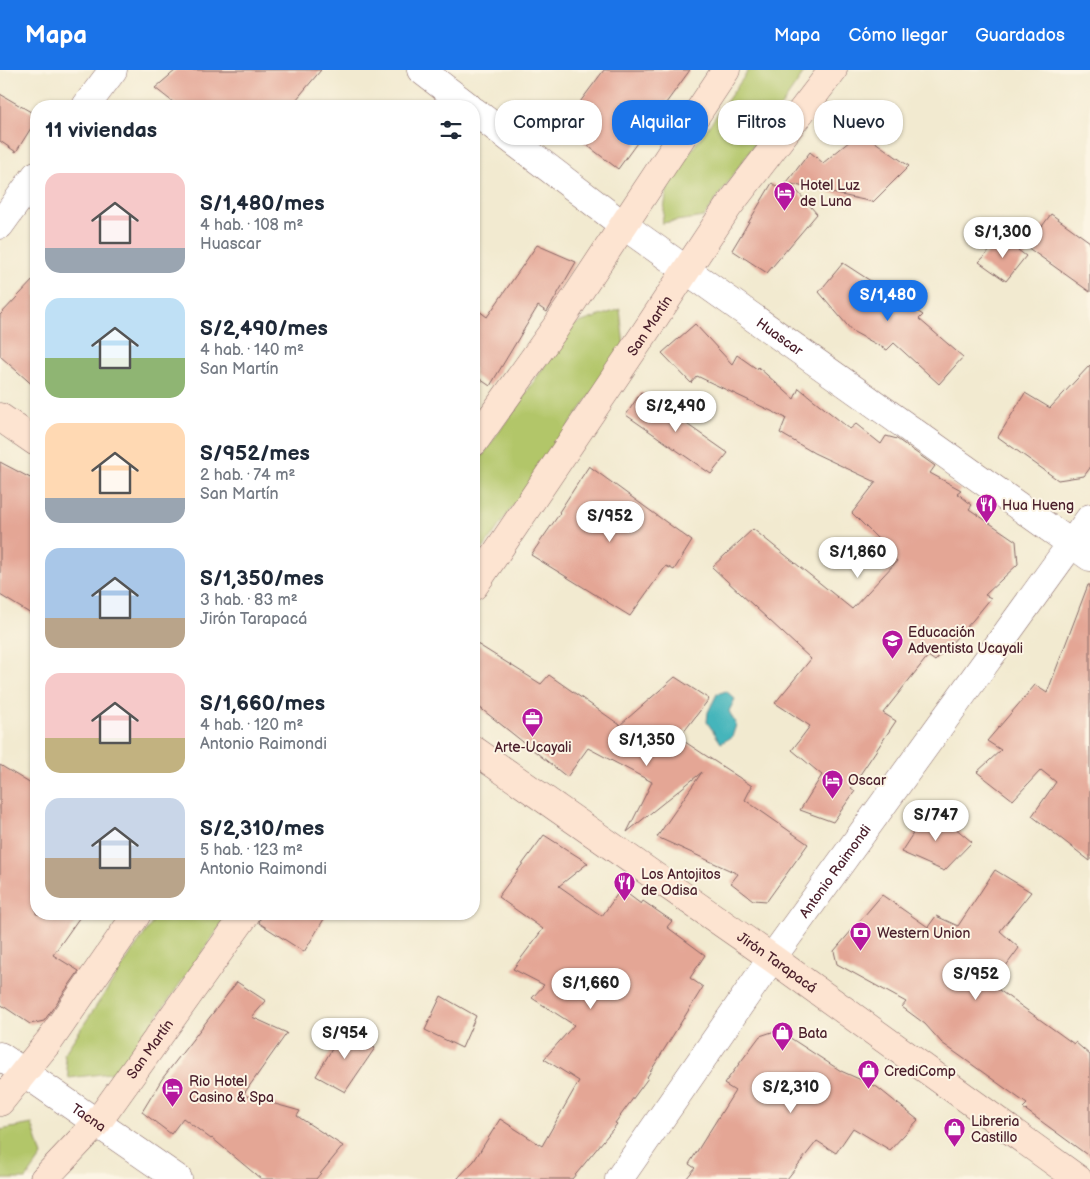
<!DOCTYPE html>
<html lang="es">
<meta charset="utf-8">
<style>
body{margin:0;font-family:"Balsamiq Sans",sans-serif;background:#f2f2f3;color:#1f2937;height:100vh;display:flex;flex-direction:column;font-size:19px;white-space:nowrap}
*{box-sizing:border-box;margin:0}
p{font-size:16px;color:#747a83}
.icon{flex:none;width:28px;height:28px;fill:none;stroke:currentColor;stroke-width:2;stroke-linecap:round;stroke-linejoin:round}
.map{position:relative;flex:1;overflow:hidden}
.sheet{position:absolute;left:30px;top:30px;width:450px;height:820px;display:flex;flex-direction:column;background:#fff;border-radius:20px;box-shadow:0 1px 4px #0004}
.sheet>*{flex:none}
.guide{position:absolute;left:495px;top:30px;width:475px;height:45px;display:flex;gap:10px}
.price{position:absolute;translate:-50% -42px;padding:0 11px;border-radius:18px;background:#fff;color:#222;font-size:16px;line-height:32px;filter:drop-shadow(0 1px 2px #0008)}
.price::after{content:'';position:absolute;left:50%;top:30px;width:15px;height:11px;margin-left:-8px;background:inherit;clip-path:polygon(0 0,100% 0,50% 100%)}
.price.selected{background:#1a73e8;color:#fff}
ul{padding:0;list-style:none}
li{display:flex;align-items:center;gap:15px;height:125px;padding:0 15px}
li span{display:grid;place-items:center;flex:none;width:140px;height:100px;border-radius:15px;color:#555}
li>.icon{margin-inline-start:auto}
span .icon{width:60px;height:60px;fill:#fffc;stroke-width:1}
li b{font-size:21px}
h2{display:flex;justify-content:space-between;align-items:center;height:60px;padding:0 15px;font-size:21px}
.tag{padding:0 18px;border-radius:20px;background:#fff;box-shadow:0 1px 4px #0004;font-size:18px;line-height:45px}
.tag.selected{background:#1a73e8;color:#fff}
header{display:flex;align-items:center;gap:30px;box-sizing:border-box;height:70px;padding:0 25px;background:#1a73e8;color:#fff}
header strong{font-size:24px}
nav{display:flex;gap:28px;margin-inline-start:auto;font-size:18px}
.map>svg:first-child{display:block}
.green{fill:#b2c669;stroke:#7e724a}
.water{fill:#45b5bb;stroke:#486a73}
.building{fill:#e4a695}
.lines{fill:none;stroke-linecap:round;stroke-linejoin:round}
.street-casing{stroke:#856665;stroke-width:29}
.secondary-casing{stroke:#856665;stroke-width:29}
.street{stroke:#fff;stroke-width:28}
.secondary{stroke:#fde4d1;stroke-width:28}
.labels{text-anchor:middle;stroke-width:4;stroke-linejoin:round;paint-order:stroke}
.poi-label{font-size:14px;fill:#4a1f2b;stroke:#fcf5e5;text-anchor:start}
.street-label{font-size:14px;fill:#4a1f2b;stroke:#fcf5e5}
</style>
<header>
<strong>Mapa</strong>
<nav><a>Mapa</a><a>Cómo llegar</a><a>Guardados</a></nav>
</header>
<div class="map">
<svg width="1090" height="1109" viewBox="0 0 1090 1109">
<rect width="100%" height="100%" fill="#fcf5e5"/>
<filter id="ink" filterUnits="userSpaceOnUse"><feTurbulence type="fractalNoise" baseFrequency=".02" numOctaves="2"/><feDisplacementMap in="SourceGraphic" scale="10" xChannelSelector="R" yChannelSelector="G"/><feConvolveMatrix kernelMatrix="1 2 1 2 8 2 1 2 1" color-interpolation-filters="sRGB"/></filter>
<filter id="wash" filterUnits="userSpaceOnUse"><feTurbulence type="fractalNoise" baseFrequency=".0096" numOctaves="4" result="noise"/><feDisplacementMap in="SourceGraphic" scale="20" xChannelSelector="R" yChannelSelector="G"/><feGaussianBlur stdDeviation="1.12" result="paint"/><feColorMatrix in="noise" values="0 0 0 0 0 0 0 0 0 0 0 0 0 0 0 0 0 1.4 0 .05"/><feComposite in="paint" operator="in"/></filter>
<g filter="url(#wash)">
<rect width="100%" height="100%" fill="#f2ead0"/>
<path class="green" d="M749 0H806L704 147 662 153 668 113Z
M620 239 624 277 474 492V398L573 255Z
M158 844H229L118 1002 69 1008 64 984Z
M32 1054 42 1086 26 1109H0V1060Z"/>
<path class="water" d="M726 621 735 629 729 641 736 655 732 667 721 673 707 652 708 642 717 624Z"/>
<g id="blocks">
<path class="building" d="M176 0H321L291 36H178L155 18Z
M604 0H690L618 99 562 56Z
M0 24 36 45V50L16 82 0 71Z
M861 62 909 96 873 132 791 114 817 144 767 203 732 180 772 113 781 120 810 82 823 93Z
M1051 144 1090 172V222L1027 177Z
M1002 168 1026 186 1006 211 979 192Z
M537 175 576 192 547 242 538 236 490 316 474 305V237L487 247Z
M843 193 923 245 919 249 963 287 939 314 894 273 887 280 852 261 819 222Z
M36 207V318L0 286V245Z
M695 254 732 294 737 285 757 299 758 297 794 329 799 318 850 359 856 354 881 374 886 366 897 369 935 396 930 403 961 420 957 423 972 435 969 439 1016 471 1018 494 985 525 991 528 973 550 935 591 928 586 883 643 896 651 851 718 855 721 833 752 800 740 822 705 792 680 810 656 775 633 811 589 712 497 753 459 852 539 897 491 883 477 884 475 852 443 876 412 814 383 780 363 786 348 697 306 691 313 662 283Z
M1090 295V398L1084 406 1058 410 998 367 1025 323 1050 338Z
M641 322 728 383 711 404 626 345Z
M0 392 36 411V547L0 525Z
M589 396 692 471 674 500 666 496 630 546 531 485 560 443 559 442Z
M1088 515H1090V791L1032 746 1056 712 1041 700 1013 730 977 702 1001 680 987 671 1035 615 1047 623Z
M474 572 541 614 549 605 620 655 675 607 709 629 679 668 752 716 745 730 808 774 767 831 753 830 731 813 738 804 657 767 702 702 627 762 652 712 588 678 567 707 474 633Z
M0 695 36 717V844H82L53 885 79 901 44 951 30 954 0 934Z
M930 737 972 772 944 801 901 782Z
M544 765 588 793 559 816 602 846 621 819 641 834 643 831 672 851 667 857 705 885 690 908 703 917 647 1007 648 1008 615 1053 617 1054 572 1109H457L474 1091 500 1049 542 1076 579 1011 544 989 574 955 532 928 544 915 513 899 543 859 498 827Z
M995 800 1031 822 1000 861 1019 878 992 915 1074 974 1075 972 1090 985V1087L1023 1038 1027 1034 942 973 925 954 902 937 906 932 837 894 834 881 882 825 928 857 936 846 958 856Z
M261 844H327L304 882 259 853Z
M237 912 266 931 252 947 287 963 243 1025 300 1041 297 1046 343 1076 316 1109H261L212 1068 211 1069 183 1048 171 1064 142 1042 162 1009Z
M441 926 476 946 462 978 425 960Z
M345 957 375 978 345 1022 316 1006Z
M778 960 841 1001 877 1017 918 1050 890 1080 853 1058 836 1083 817 1071 787 1109H686L695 1098 689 1094 735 1021 724 1014 760 966Z"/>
</g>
</g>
<g filter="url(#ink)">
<use href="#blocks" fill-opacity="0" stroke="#856665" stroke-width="1"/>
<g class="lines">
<defs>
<g id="street">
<path d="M421 0 468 36"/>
<path d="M86 36 113 0"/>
<path id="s1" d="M474 41 623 155 1090 487"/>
<path d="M0 155 36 105"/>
<path id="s2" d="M0 986 178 1109"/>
<path id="s3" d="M619 1109 772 888 1090 448"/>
</g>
<g id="secondary">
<path d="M0 347 36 372"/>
<path d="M474 372 556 257 726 0"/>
<path id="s4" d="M474 516 642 267 728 137 833 0"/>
<path id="s5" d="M474 680 772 888 1078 1109"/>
<path d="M0 1032 50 970 137 844"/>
<path id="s6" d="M44 1109 97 1053 246 844"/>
</g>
</defs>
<use href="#street" class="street-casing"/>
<use href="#secondary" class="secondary-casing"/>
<use href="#street" class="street"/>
<use href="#secondary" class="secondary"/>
</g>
</g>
<defs>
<symbol id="hotel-pin" viewBox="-11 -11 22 30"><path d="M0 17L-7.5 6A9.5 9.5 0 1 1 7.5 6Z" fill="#b5179e" stroke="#fcf5e5"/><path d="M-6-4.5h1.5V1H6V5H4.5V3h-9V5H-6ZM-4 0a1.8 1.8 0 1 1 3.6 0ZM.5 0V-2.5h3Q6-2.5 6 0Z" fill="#fff"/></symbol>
<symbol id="restaurant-pin" viewBox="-11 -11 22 30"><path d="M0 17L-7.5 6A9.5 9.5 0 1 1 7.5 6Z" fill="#b5179e" stroke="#fcf5e5"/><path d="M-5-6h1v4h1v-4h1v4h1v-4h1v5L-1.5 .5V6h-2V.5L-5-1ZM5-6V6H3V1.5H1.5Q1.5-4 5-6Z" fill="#fff"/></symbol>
<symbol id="school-pin" viewBox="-11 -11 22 30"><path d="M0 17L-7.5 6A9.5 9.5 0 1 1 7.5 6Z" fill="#b5179e" stroke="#fcf5e5"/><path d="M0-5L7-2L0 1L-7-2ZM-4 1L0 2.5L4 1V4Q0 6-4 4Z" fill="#fff"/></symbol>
<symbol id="office-pin" viewBox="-11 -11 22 30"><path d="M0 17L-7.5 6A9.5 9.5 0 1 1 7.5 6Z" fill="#b5179e" stroke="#fcf5e5"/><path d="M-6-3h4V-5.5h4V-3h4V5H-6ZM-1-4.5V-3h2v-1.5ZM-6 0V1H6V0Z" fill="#fff"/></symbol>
<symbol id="bank-pin" viewBox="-11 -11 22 30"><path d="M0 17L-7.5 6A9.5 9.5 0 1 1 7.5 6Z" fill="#b5179e" stroke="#fcf5e5"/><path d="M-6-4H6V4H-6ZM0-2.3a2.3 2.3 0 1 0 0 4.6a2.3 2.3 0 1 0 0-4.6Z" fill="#fff"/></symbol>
<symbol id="shop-pin" viewBox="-11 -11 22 30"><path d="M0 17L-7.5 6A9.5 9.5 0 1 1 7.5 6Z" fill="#b5179e" stroke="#fcf5e5"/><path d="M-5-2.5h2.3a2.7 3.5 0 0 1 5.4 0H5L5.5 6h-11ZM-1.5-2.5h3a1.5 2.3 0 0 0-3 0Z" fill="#fff"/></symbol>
</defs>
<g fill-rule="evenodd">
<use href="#hotel-pin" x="772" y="110" width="25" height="34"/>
<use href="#restaurant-pin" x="974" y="422" width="25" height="34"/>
<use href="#school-pin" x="880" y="558" width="25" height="34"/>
<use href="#office-pin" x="520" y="636" width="25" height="34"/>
<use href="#hotel-pin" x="820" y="698" width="25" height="34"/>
<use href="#restaurant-pin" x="612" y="800" width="25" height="34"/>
<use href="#bank-pin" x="848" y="850" width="25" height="34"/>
<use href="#shop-pin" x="770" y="950" width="25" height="34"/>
<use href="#shop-pin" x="856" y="988" width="25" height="34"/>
<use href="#hotel-pin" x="160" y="1006" width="25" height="34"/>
<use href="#shop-pin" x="942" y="1046" width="25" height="34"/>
</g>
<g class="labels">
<g class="poi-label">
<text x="800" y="120">Hotel Luz<tspan x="800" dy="16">de Luna</tspan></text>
<text x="1002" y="440">Hua Hueng</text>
<text x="908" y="567">Educación<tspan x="908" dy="16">Adventista Ucayali</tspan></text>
<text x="533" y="682" text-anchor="middle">Arte-Ucayali</text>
<text x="848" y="715">Oscar</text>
<text x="641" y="809">Los Antojitos<tspan x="641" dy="16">de Odisa</tspan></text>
<text x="877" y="868">Western Union</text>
<text x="798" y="968">Bata</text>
<text x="884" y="1006">CrediComp</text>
<text x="189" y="1016">Rio Hotel<tspan x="189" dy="16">Casino &amp; Spa</tspan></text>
<text x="971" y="1056">Libreria<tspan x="971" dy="16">Castillo</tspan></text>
</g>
<g class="street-label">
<text dy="5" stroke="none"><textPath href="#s4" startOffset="314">San Martín</textPath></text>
<text dy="5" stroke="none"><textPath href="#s1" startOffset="380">Huascar</textPath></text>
<text dy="5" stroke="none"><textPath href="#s3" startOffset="376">Antonio Raimondi</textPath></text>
<text dy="5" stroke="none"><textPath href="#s5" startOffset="370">Jirón Tarapacá</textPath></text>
<text dy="5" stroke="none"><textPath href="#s6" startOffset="168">San Martín</textPath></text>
<text dy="5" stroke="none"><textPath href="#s2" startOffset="108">Tacna</textPath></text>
</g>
</g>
</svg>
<b class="price" style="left:1003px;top:189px">S/1,300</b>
<b class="price selected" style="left:888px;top:252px">S/1,480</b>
<b class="price" style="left:676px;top:363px">S/2,490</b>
<b class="price" style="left:610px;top:473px">S/952</b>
<b class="price" style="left:858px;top:509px">S/1,860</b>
<b class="price" style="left:647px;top:697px">S/1,350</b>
<b class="price" style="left:936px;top:772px">S/747</b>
<b class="price" style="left:976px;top:931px">S/952</b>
<b class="price" style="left:591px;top:940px">S/1,660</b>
<b class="price" style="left:345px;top:990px">S/954</b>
<b class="price" style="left:791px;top:1044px">S/2,310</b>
<div class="guide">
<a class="tag">Comprar</a>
<a class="tag selected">Alquilar</a>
<a class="tag">Filtros</a>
<a class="tag">Nuevo</a>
</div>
<section class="sheet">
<h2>11 viviendas<svg class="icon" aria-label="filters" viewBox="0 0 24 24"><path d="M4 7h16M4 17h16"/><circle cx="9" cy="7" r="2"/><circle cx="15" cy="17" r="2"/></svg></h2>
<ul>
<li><span style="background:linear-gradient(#f6c9c9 75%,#9aa5b1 0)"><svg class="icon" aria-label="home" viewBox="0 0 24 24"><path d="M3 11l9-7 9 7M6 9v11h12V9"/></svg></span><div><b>S/1,480/mes</b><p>4 hab. · 108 m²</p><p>Huascar</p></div></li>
<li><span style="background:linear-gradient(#bfe0f5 60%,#8fb573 0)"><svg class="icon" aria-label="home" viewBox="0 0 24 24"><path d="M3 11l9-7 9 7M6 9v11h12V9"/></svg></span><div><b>S/2,490/mes</b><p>4 hab. · 140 m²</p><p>San Martín</p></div></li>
<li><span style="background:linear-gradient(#ffd9b3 75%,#9aa5b1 0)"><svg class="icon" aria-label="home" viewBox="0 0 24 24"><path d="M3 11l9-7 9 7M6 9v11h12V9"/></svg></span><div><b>S/952/mes</b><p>2 hab. · 74 m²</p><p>San Martín</p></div></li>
<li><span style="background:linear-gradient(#a9c7e8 70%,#b9a48a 0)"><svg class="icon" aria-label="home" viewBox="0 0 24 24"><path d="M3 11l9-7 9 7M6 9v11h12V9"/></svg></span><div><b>S/1,350/mes</b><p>3 hab. · 83 m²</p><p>Jirón Tarapacá</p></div></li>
<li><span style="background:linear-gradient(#f6c9c9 65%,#c2b280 0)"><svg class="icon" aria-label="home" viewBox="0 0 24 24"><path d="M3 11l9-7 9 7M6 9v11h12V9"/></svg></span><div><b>S/1,660/mes</b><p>4 hab. · 120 m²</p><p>Antonio Raimondi</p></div></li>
<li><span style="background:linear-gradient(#c9d6e8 60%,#b9a48a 0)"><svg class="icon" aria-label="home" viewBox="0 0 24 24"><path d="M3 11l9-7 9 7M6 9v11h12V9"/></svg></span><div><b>S/2,310/mes</b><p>5 hab. · 123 m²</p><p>Antonio Raimondi</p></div></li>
</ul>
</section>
</div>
